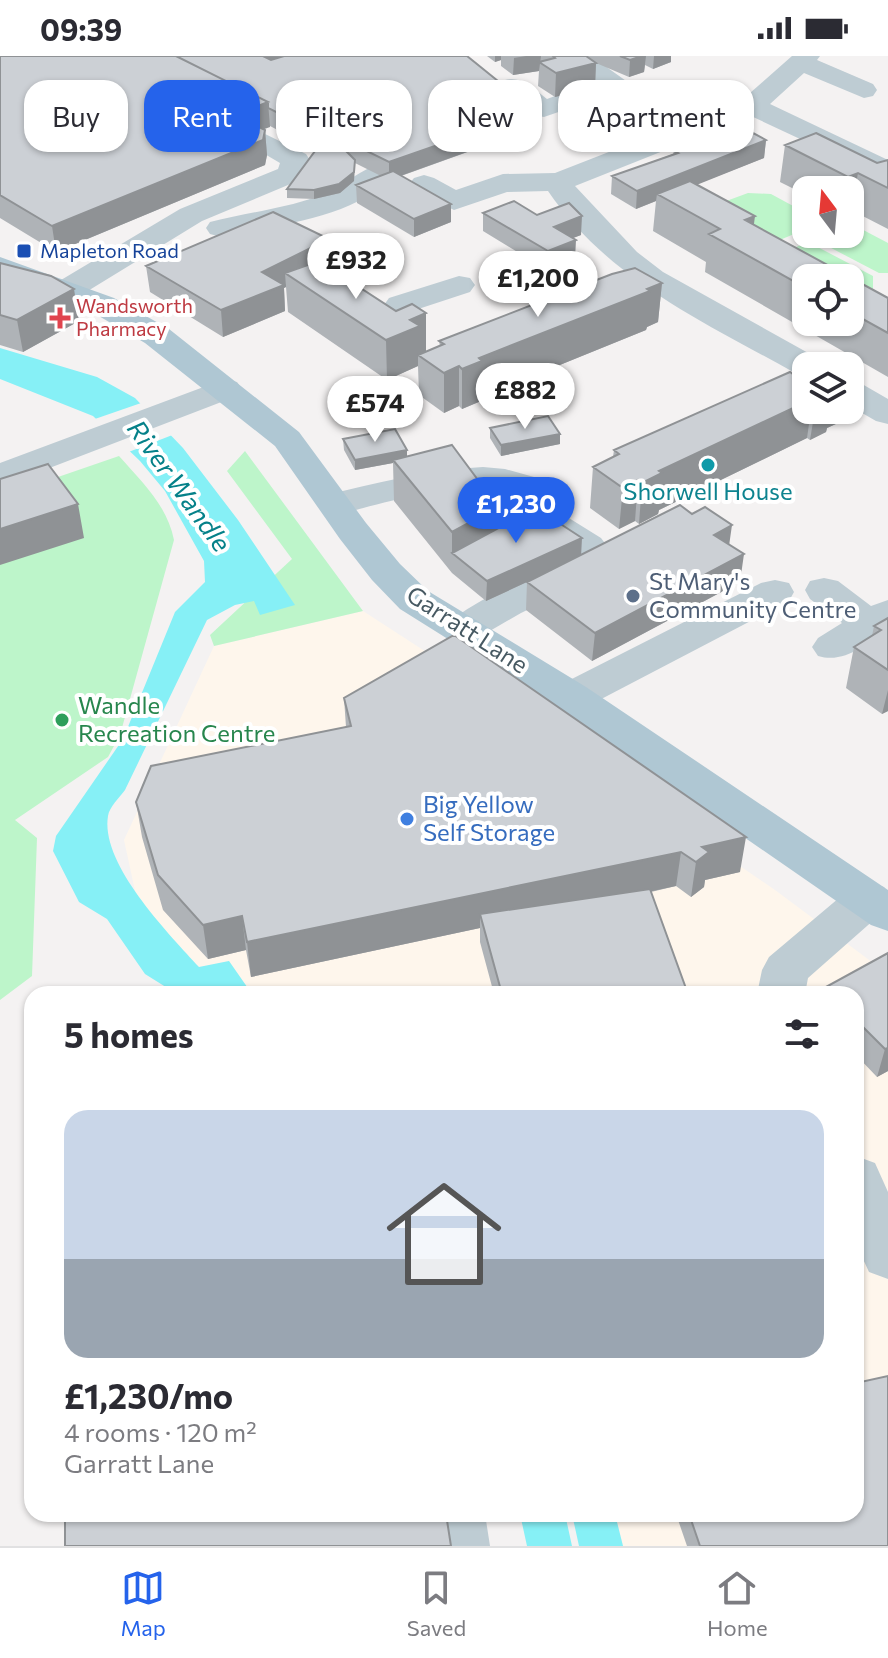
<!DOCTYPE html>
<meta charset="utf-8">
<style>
body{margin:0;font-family:Commissioner,sans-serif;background:#f2f2f3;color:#2b2b33;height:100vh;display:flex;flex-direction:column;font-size:30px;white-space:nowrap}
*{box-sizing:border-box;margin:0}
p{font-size:26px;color:#7c7c81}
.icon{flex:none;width:44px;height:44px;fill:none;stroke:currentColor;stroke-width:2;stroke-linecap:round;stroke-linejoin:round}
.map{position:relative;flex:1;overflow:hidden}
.drawer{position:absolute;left:24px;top:930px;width:840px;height:536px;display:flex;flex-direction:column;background:#fff;border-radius:24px;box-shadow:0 2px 6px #0004}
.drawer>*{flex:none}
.banner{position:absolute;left:24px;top:24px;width:840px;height:72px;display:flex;gap:16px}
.needle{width:52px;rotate:344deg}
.tools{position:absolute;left:792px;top:120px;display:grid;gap:16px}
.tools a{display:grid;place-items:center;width:72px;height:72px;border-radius:16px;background:#fff;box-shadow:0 2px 6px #0004;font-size:40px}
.price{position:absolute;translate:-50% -68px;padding:0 18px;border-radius:28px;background:#fff;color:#222;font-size:26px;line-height:52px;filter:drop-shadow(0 2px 4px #0008)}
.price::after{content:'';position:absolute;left:50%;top:48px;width:24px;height:18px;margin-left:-12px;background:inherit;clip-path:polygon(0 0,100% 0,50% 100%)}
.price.current{background:#2563eb;color:#fff}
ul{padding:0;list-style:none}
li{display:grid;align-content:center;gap:16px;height:424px;padding:0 40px}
li span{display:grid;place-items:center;height:248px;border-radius:24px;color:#555}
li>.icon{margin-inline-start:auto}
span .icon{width:144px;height:144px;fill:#fffc;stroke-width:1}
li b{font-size:34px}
h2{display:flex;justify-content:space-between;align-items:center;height:96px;padding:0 40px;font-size:34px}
.chip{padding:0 28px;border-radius:24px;background:#fff;box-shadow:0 2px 6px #0004;font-size:28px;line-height:72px}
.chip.current{background:#2563eb;color:#fff}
.status{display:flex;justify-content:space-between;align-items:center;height:56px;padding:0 40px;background:#fff;direction:ltr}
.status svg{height:22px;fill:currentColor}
.menu{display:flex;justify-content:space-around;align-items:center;height:112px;border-top:2px solid #e1e1e2;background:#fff;font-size:22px;color:#7c7c81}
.menu a{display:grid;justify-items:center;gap:4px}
.menu .current{color:#2563eb}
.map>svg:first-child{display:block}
.commercial{fill:#fef6ec}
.green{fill:#bdf5ca}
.water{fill:#86f0f6}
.pier{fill:#f4f2f2}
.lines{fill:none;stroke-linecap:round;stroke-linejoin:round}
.minor{fill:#beccd3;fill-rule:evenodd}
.major{fill:#afc7d3;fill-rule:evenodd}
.wall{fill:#afb3b7;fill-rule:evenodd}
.shaded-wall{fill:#8f9295}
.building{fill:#ccd0d5;stroke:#8f9295;stroke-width:2}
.transit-dot{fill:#1a4fb4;stroke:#fff;stroke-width:3}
.health-dot{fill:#e0444e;stroke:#fff;stroke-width:3}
.culture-dot{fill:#0f9aa8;stroke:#fff;stroke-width:3}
.service-dot{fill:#5c6f8a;stroke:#fff;stroke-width:3}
.leisure-dot{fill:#2e9e5b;stroke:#fff;stroke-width:3}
.shop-dot{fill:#3f7fe0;stroke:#fff;stroke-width:3}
.labels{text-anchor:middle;stroke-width:8;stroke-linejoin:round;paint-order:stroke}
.far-transit-label{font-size:20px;fill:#164399;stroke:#fff;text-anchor:start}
.far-health-label{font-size:20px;fill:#be3a42;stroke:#fff;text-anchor:start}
.culture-label{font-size:24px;fill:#0d838f;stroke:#fff}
.service-label{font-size:24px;fill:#4e5e75;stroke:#fff;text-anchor:start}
.street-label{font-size:24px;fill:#475962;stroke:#fff}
.leisure-label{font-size:24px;fill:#27864d;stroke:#fff;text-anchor:start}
.shop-label{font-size:24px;fill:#366cbe;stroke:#fff;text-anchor:start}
.water-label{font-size:26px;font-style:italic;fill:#058189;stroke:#fff}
</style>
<div class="status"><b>09:39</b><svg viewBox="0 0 49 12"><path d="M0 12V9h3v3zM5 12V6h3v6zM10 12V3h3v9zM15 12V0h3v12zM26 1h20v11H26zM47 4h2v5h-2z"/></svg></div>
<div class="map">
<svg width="888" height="1490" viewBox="0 0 888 1490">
<rect width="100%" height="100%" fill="#f4f2f2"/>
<path class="commercial" d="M363 555 454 614 775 834 888 918V1490H623L615 1458H856V938H252L229 905 199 911 137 844 124 784 214 590Z"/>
<path class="green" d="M748 137 771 138 806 157V173L775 186 710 151Z
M850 167 888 187V217H879L812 182 820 178H850Z
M808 186 873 220V237L850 246V222L770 202Z
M245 395 363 555 214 590 210 579 292 503 227 415Z
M119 400C142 426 167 449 174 484L120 679 108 701 15 764 37 782 32 920 0 944V441Z"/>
<path class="water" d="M0 292 97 321 135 342 183 392 238 464 295 549 260 559 254 545 235 549 207 564 125 734C120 741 109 751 108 760 100 808 169 878 199 911L229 905 252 938H177L145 918 107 863 79 846 53 795 56 780 123 683 175 556 205 526 204 505 165 435 140 405 93 360 0 323Z
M520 1458H565L572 1490H527Z
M572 1458H615L623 1490H579Z"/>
<path class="pier" d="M144 346 175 378 126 397 92 364Z"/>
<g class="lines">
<path class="minor" d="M560 0H591L629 27 625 33 544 61 534 59 501 30 505 24C523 20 533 32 547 43L595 25Z
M792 0H820L817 4 873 28 877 34 873 40 864 42 804 17 770 48 888 104V124L751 60 575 130 637 196 663 216 819 303 824 310H806V320L795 317C704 266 609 224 548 135L507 136 454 154 414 134 409 128 414 122 424 119 434 122 456 134 503 118 555 117 742 44Z
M261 76 306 98 310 104 300 124 202 165 78 241 67 243 56 241 51 234 56 227 180 153 278 113 280 107 251 90 247 84 251 78Z
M377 109 387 112 391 118C360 163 271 169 221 181L210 178 206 172 210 166C245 157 282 153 316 141 339 134 359 114 377 109Z
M459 220 470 222 475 229 470 236 400 259 389 256 384 249 389 242Z
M225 323 237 326 242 333 237 340 0 431V407Z
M850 325 862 328 888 343V368L876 365 850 350Z
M483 411 505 413 534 421 564 459 601 482 607 490 601 498C577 504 547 488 532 468 522 455 516 437 499 434 450 425 383 448 335 459L322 456 317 448 322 440C375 427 428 414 483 411Z
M581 501 595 505 600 513 595 521 521 557 476 583 462 587 448 583 442 574C457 551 552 509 581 501Z
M824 522 838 525 871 550 888 544V574C865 588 845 608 818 600L812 591 818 582 842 567 810 543 805 534 810 525Z
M775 524 789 527 794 536 789 545 586 651 571 655 556 651 550 641 556 631 761 527Z
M868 826 884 831 888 837 884 855 808 922 805 938H757L762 914 769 901 852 831Z
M856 1100 875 1107 888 1136V1223L869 1216 856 1188Z
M423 1458H485L490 1490H428Z"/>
<path class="major" d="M0 201 114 242 169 273 299 376 366 467 400 508 428 535 586 631 888 834V875L871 869 556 651 400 553 372 524 340 483 275 390 145 287 92 256 0 221Z"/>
</g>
<path class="wall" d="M0 0 534 72 401 120 451 166 414 181 357 147 356 129 381 120 355 107 354 125 340 137 314 143 287 142V133L316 94 270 70 263 73 265 74 267 99 265 109 56 196 0 162Z
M487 0H671V6L653 13 645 9 644 16 629 21 596 7 595 31 555 41 538 30 539 15 513 19 501 10V4L495 6Z
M766 84 764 102 697 128 754 169 888 242V321L705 216 706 206 653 175 656 145 636 153 611 138 612 120 673 98 674 95ZM806 222H850V266H806Z
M785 89 877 107 888 104V173L851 154 850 155V134H806V139L780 126Z
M483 157 537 159 581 179 572 182 575 203 547 214 483 175Z
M0 207 79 265 23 296 0 289Z
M330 209 327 210 396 255 426 257V296L440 290 439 285 662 227 658 266 647 271 646 274 481 341V345L462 353 459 350 444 357 419 339 418 310 387 324 288 256 286 231 284 232 285 255 223 281 150 236 146 210Z
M806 354H841L838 367 827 372 826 376 810 384 807 382 659 454 658 458 639 468 635 465 619 473 590 452 593 411 613 401 614 394Z
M490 372 560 378V388L501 400 490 382Z
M343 383 407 394V400L498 472 581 499 730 489 740 526 592 605 526 554 527 526 486 545 452 517 394 445 393 407 355 414 344 394Z
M888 562V655L882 658 846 632 854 591 872 580 874 570Z
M344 642 740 816 705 824 704 831 691 841 676 830 651 836 688 938H494L480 886V872L251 921 246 894 208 903 163 854 142 781 136 746 346 671Z
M888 897V1015L877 1021 856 999V938H822L824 932Z
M32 1049V1352L27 1337Z
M676 1458H856L888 1490H687Z"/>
<path class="shaded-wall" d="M256 0H287L257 13Z
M495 0H501V4L495 6Z
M526 0H541L539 15 513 19 514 2Z
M642 0H646L644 16 629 21 630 4Z
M654 0H671V6L653 13Z
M596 7 595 31 555 41 556 17Z
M268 46 270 71 237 83 235 59Z
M535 55 534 72 389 124V106Z
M265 74 267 99 265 109 56 196 52 170Z
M326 75 327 92 319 95 318 77Z
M766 84 764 102 664 142 657 138 656 145 636 153 637 135Z
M355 104 354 125 340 137 314 143V134Z
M858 117 851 154 850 155V134H846L848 121Z
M451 148V166L414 181V163Z
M582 160 581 179 553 190 554 171Z
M755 160 750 198 745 164Z
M329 183 330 209 297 225 285 217 286 231 284 232 285 255 223 281 221 254 262 216Z
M576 184 575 203 547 214 548 195Z
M662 227 658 266 647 271 646 274 481 341V345L462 353V313L479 302Z
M74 233 79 265 23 296 17 264Z
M426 257V296L418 300V310L387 324 386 284 410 264Z
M459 310V350L444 357V317Z
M806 346V354H811L807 382 659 454 658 458 639 468 642 427 659 415Z
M815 354H841L838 367 827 372 826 376 810 384Z
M560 378V388L501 400V389Z
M407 394V404H393V407L355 414V404Z
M638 424 635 465 619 473 623 432Z
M78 448 84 482 0 509V473Z
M498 451 497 492 452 497V476Z
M732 469 728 497 714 479Z
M582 482 581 501 486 545 487 525Z
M744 498 740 526 592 605 595 577Z
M888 634V655L882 658Z
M746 781 740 816 705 824 704 831 691 841 696 806 702 791Z
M681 796 676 830 484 871 480 858V872L251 921 247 886Z
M242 860 246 894 208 903 203 869Z
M888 992V1015L877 1021 885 993Z"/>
<path class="building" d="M0 0H176L268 46 235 59 265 74 263 84 52 170 0 139Z
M176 0H263L271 4 284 0H467L535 55 389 106 326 75 318 77 268 52V46Z
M553 0H586L596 7 556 17 539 6 555 2Z
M620 0H642L630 4Z
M740 70 766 84 637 135 612 120 678 97 674 95Z
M816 77 877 107 888 104V132L858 117 848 121 785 89Z
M321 87 345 94 355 104 354 116 339 128 314 134 287 133Z
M393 115 451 148 414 163 356 129Z
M690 125 755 160 745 164 888 242V277L850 256V222H806V232L709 178 720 173 657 138Z
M514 145 537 159 569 147 582 160 554 171 576 184 548 195 483 157Z
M273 156 329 183 262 216 284 229 221 254 146 210Z
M319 205 396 255 412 248 426 257 410 264 420 270 386 284 285 217Z
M0 207 51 220 74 233 17 264 0 259Z
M635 212 662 227 647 233 650 235 479 302 482 305 462 313 459 310 444 317 418 299 444 288 439 285 612 218Z
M806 312V346L659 415 662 417 642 427 638 424 623 432 593 411 619 398 614 394 790 316 793 318Z
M548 360 560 378 501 389 490 372Z
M395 373 407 394 355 404 343 383Z
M452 389 498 451 452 476 393 404Z
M48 408 78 448 0 473V423Z
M680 449 692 458 705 451 732 469 714 479 744 498 595 577 527 526Z
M536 452 582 482 487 525 452 497Z
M888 562V614L854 591 881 574 874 570Z
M454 579 746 781 702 791 709 796 696 806 681 796 247 886 242 860 203 869 158 819 136 746 151 710 351 670 344 642Z
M650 833 688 938H502L480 858Z
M888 897V992L885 993 856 964V938H830L824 932Z
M32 1049V1336L27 1337 28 1050Z
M888 1320V1490H700L689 1458H856V1327Z
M65 1458H446L451 1490H65Z"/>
<rect class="transit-dot" x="16" y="187" width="16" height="16" rx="4"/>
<path class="health-dot" d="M56 250h8v8h8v8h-8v8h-8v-8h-8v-8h8z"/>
<circle class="culture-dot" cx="708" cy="409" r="8"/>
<circle class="service-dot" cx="633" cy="540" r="8"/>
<circle class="leisure-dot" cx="62" cy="664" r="8"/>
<circle class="shop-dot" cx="407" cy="763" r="8"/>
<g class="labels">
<g class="far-transit-label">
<text x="40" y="202">Mapleton Road</text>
</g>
<g class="far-health-label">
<text x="76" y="257">Wandsworth<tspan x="76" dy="23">Pharmacy</tspan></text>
</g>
<g class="culture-label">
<text x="708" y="444">Shorwell House</text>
</g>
<g class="service-label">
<text x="649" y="534">St Mary's<tspan x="649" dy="28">Community Centre</tspan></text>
</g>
<g class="street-label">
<text transform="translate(467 574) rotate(33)" y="8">Garratt Lane</text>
</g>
<g class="leisure-label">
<text x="78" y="658">Wandle<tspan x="78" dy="28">Recreation Centre</tspan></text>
</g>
<g class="shop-label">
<text x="423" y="757">Big Yellow<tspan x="423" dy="28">Self Storage</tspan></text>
</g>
<g class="water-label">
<text transform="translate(179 430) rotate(54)" y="9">River Wandle</text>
</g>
</g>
</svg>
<div class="tools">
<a><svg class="needle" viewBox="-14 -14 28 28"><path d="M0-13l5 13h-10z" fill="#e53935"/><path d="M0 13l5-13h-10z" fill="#7c7c81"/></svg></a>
<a><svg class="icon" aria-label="locate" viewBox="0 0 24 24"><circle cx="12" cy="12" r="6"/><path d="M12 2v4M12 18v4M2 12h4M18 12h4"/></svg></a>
<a><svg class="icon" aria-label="layers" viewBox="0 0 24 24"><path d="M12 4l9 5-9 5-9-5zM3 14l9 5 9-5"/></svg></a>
</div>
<b class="price" style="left:356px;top:245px">£932</b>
<b class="price" style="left:538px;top:263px">£1,200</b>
<b class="price" style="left:525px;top:375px">£882</b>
<b class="price" style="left:375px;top:388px">£574</b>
<b class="price current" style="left:516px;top:489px">£1,230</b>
<div class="banner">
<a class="chip">Buy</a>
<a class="chip current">Rent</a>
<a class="chip">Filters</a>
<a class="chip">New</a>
<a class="chip">Apartment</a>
</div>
<section class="drawer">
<h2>5 homes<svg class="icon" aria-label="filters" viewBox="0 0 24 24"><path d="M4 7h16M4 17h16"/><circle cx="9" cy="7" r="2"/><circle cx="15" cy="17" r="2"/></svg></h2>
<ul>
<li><span style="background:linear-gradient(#c9d6e8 60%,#9aa5b1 0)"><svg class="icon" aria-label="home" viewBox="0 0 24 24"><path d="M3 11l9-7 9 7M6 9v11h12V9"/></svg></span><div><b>£1,230/mo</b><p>4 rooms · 120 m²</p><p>Garratt Lane</p></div></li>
</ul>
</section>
</div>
<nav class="menu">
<a class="current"><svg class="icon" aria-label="map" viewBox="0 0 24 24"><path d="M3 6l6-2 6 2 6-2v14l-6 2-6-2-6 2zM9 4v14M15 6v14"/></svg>Map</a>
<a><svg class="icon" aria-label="saved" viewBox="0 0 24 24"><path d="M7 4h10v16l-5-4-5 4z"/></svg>Saved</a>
<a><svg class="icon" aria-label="home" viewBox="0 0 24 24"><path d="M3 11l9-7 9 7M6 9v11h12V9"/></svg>Home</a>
</nav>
